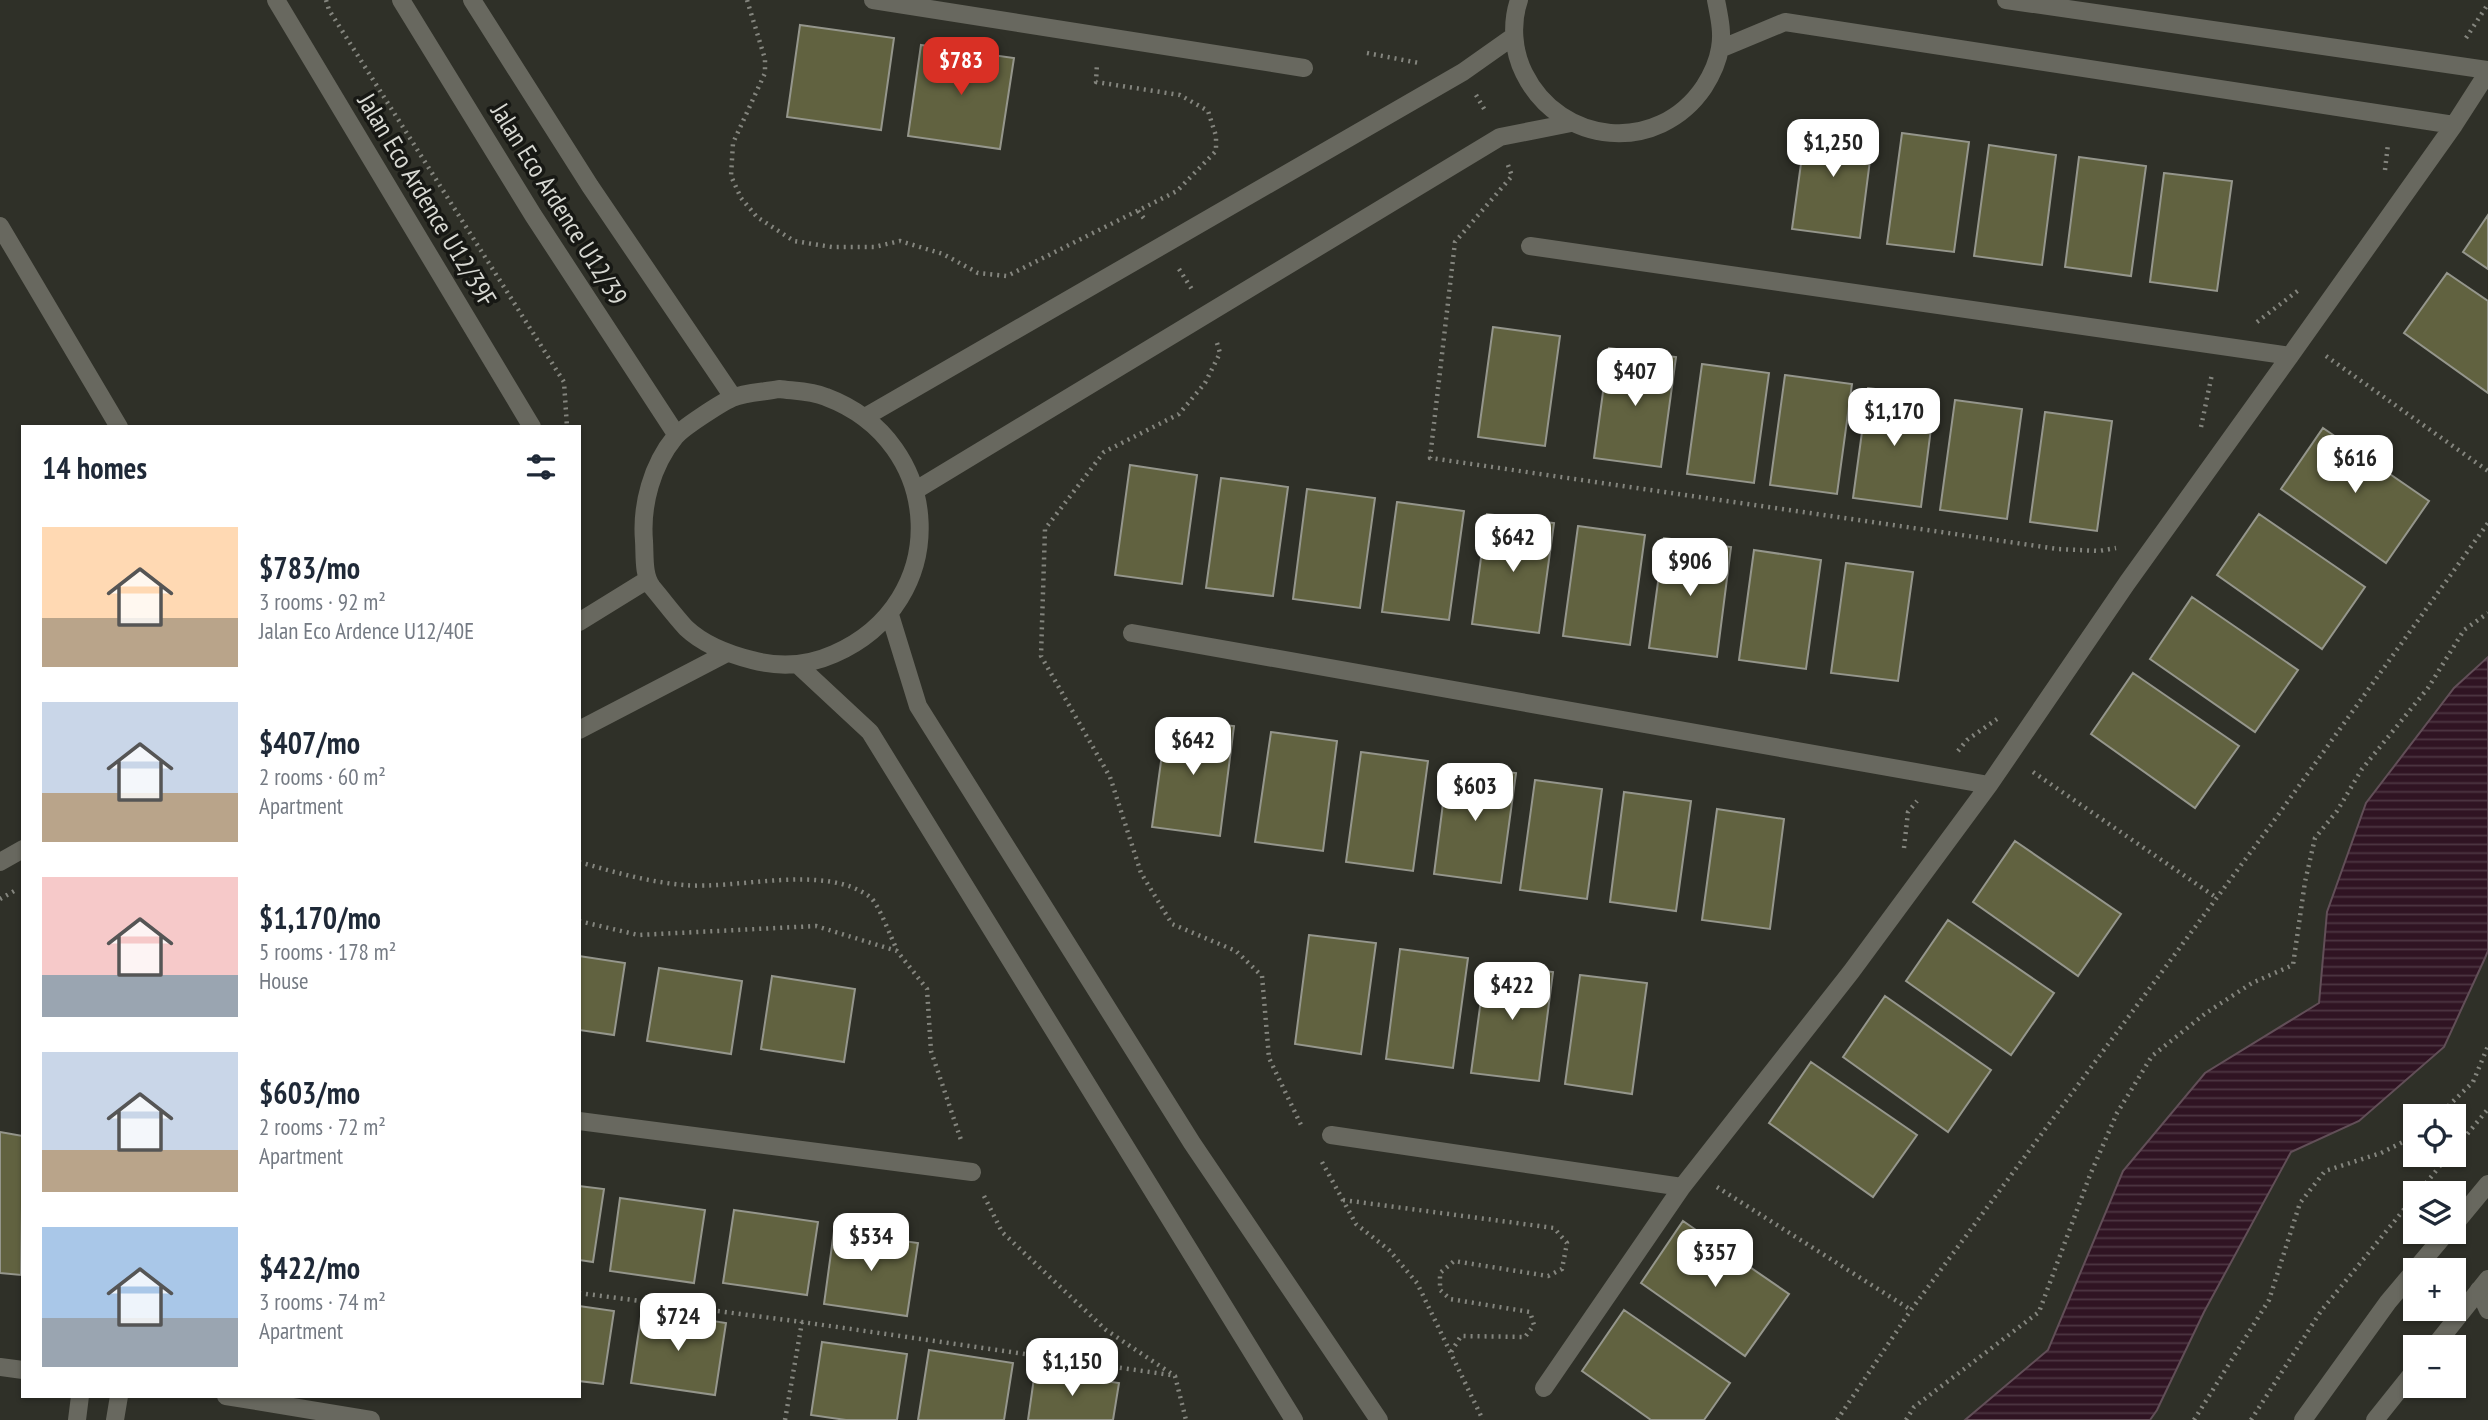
<!DOCTYPE html>
<meta charset="utf-8">
<style>
body{margin:0;font-family:"PT Sans Narrow",sans-serif;background:#f2f2f3;color:#1f2937;height:100vh;display:flex;flex-direction:column;font-size:26px;white-space:nowrap}
*{box-sizing:border-box;margin:0}
p{font-size:23px;color:#747a83}
.icon{flex:none;width:38px;height:38px;fill:none;stroke:currentColor;stroke-width:2;stroke-linecap:round;stroke-linejoin:round}
.map{position:relative;flex:1;overflow:hidden}
.sheet{position:absolute;left:21px;top:425px;width:560px;height:973px;display:flex;flex-direction:column;background:#fff;border-radius:0px;box-shadow:0 2px 5px #0004}
.sheet>*{flex:none}
.fabs{position:absolute;left:2403px;top:1104px;display:grid;gap:14px}
.fabs a{display:grid;place-items:center;width:63px;height:63px;border-radius:0px;background:#fff;box-shadow:0 2px 5px #0004;font-size:35px}
.price{position:absolute;translate:-50% -60px;padding:0 16px;border-radius:14px;background:#fff;color:#222;font-size:23px;line-height:46px;filter:drop-shadow(0 2px 4px #0008)}
.price::after{content:'';position:absolute;left:50%;top:42px;width:21px;height:16px;margin-left:-10px;background:inherit;clip-path:polygon(0 0,100% 0,50% 100%)}
.price.active{background:#d93025;color:#fff}
ul{padding:0;list-style:none}
li{display:flex;align-items:center;gap:21px;height:175px;padding:0 21px}
li span{display:grid;place-items:center;flex:none;width:196px;height:140px;border-radius:0px;color:#555}
li>.icon{margin-inline-start:auto}
span .icon{width:84px;height:84px;fill:#fffc;stroke-width:1}
li b{font-size:30px}
h2{display:flex;justify-content:space-between;align-items:center;height:84px;padding:0 21px;font-size:30px}
.map>svg:first-child{display:block}
.water{fill:url(#water-rules);stroke:#624f58;stroke-width:2}
.building{fill:#616240;stroke:#95968c;stroke-width:2}
.lines{fill:none;stroke-linecap:round;stroke-linejoin:round}
.path{stroke:#84857e;stroke-width:4.5;stroke-dasharray:2 5;stroke-linecap:butt}
.minor{stroke:#68685f;stroke-width:18}
.tertiary{stroke:#68685f;stroke-width:18}
.labels{text-anchor:middle;stroke-width:7;stroke-linejoin:round;paint-order:stroke}
.street-label{font-size:26px;fill:#d8d9d3;stroke:#171814}
</style>
<div class="map">
<svg width="2488" height="1420" viewBox="0 0 2488 1420">
<defs>
<pattern id="water-rules" width="6" height="5" patternUnits="userSpaceOnUse" patternTransform="scale(1.75)"><rect width="6" height="5" fill="#301423"/><path d="M0 2.5h6" fill="none" stroke="#4d3642"/></pattern>
</defs>
<rect width="100%" height="100%" fill="#2f3028"/>
<path class="water" d="M2488 657V951L2485 958 2444 1047 2359 1121 2291 1152 2204 1312 2157 1410 2150 1420H1965L2048 1350 2123 1171 2205 1073 2319 1003 2327 912 2366 803 2454 688Z"/>
<path class="building" d="M800 25 894 38 881 130 787 117Z
M921 45 1014 58 1000 149 908 136Z
M1807 120 1874 129 1860 238 1792 229Z
M1902 133 1969 142 1954 252 1887 244Z
M1989 145 2056 155 2042 265 1974 256Z
M2079 157 2146 166 2131 276 2065 267Z
M2164 173 2232 181 2217 291 2150 282Z
M2488 215V269L2463 252Z
M2447 273 2488 301V393L2404 333Z
M1493 327 1560 336 1545 446 1478 437Z
M1609 348 1676 357 1661 467 1594 458Z
M1702 364 1769 373 1754 483 1687 474Z
M1785 375 1852 384 1837 494 1770 485Z
M1868 388 1935 397 1921 507 1853 498Z
M1955 400 2022 409 2007 519 1940 510Z
M2045 412 2112 421 2097 531 2030 522Z
M2323 428 2429 501 2386 563 2281 489Z
M1130 465 1197 475 1182 584 1115 575Z
M1221 478 1288 487 1273 596 1206 588Z
M1307 489 1375 498 1360 608 1293 599Z
M1397 502 1464 511 1449 620 1382 612Z
M1487 514 1554 523 1539 633 1472 624Z
M2259 514 2365 587 2322 649 2217 575Z
M1578 526 1645 535 1630 645 1563 636Z
M1664 538 1731 547 1717 657 1649 648Z
M1754 550 1821 560 1806 669 1739 660Z
M1846 563 1913 572 1898 681 1831 673Z
M2192 597 2298 670 2255 732 2150 659Z
M2133 673 2239 746 2195 808 2091 734Z
M1167 718 1234 726 1220 836 1152 827Z
M1271 732 1337 741 1323 851 1255 842Z
M1361 752 1428 761 1413 871 1346 862Z
M1448 764 1516 773 1501 883 1434 874Z
M1535 780 1602 789 1587 899 1520 890Z
M1624 792 1691 801 1676 911 1610 902Z
M1717 809 1784 819 1770 929 1702 920Z
M2015 841 2121 914 2078 976 1973 902Z
M1948 920 2054 993 2011 1055 1906 981Z
M1309 935 1376 943 1361 1054 1295 1044Z
M1400 949 1468 958 1453 1068 1386 1059Z
M579 956 625 963 614 1035 579 1030Z
M1486 963 1553 972 1539 1081 1471 1073Z
M659 968 742 981 731 1054 647 1041Z
M1580 975 1647 983 1632 1094 1565 1084Z
M772 976 855 989 844 1062 761 1049Z
M1885 996 1991 1070 1948 1132 1843 1057Z
M1811 1062 1917 1135 1873 1197 1769 1123Z
M0 1132 23 1136 21 1275 0 1273Z
M579 1186 604 1189 593 1262 579 1260Z
M620 1198 705 1210 694 1283 610 1271Z
M734 1210 818 1222 807 1295 723 1283Z
M1683 1221 1789 1294 1745 1356 1641 1283Z
M834 1231 918 1243 907 1316 824 1304Z
M579 1306 614 1311 603 1384 579 1381Z
M642 1310 726 1323 715 1395 631 1383Z
M1624 1310 1730 1383 1704 1420H1651L1582 1371Z
M822 1342 907 1354 897 1420H846L811 1415Z
M929 1350 1013 1363 1004 1420H918Z
M1035 1371 1119 1383 1113 1420H1028Z"/>
<g class="lines">
<path class="path" d="M326 0 329 10 564 382 567 427
M747 0 765 59V73L733 143 731 176 741 198 757 217 794 241 832 247H874L900 241 943 254 978 273 1007 276 1177 191 1216 151V136L1208 111 1180 95 1096 82 1097 63
M2466 38 2488 4
M1367 53 1419 63
M1476 95 1486 112
M1508 165 1512 176 1455 242 1430 458 2058 549 2099 551 2116 548
M2385 170 2388 144
M1138 211 1146 221
M1179 269 1193 291
M2257 322 2300 289
M1217 343 1220 353 1205 383 1179 414 1104 452 1045 529 1041 656 1110 777 1141 873 1172 924 1236 951 1262 976 1269 1058 1302 1127
M2326 356 2488 471
M2201 427 2212 374
M1958 751 1967 740 1997 719
M2033 772 2217 898
M1904 848 1908 812 1917 801
M579 862C614 872 648 882 684 885 737 890 825 863 870 897 879 904 891 938 897 950
M0 899 16 890
M579 921 638 935 816 926 897 951 927 989 931 1051 962 1143
M2438 1116 2473 1082 2488 1046
M2454 1150 2488 1109
M1322 1162 1356 1224 1389 1250 1417 1283 1483 1420
M1717 1187 1911 1310
M2417 1194 2449 1155
M984 1196 1002 1232 1106 1330 1175 1376 1186 1420
M1343 1200 1554 1228 1567 1243 1562 1269 1548 1276 1454 1261 1440 1273V1290L1450 1299 1530 1312 1534 1325 1525 1337 1461 1336 1451 1352
M579 1293 802 1322 1171 1375
M785 1420 802 1322
M1837 1420 1911 1310 2273 822 2488 523
M1906 1420 1914 1407 2039 1312 2090 1175 2117 1113 2152 1056 2206 1013 2252 983 2293 965 2305 882 2315 838 2337 811 2362 769 2428 688 2464 630 2488 613
M2194 1420 2269 1300 2300 1203 2325 1171 2381 1153 2415 1136
M2251 1420 2321 1311 2415 1196"/>
<path class="minor" d="M276 0 532 427
M401 0 533 215 676 434
M472 0 590 186 733 397
M873 0 1304 68
M1519 0C1511 23 1513 51 1524 73 1560 146 1658 155 1704 87 1711 76 1718 61 1720 48 1723 32 1719 16 1716 0
M2006 0 2488 70
M1720 49 1785 22 2454 125
M0 226 119 427
M1530 246 2290 356
M779 389C794 391 812 391 826 397 946 442 953 602 834 654 807 666 781 668 752 660 728 654 704 645 686 628 674 615 663 600 652 587 643 575 645 556 644 541 641 505 652 465 675 437 682 428 721 403 732 398 745 392 765 392 779 389Z
M865 417 1463 72 1514 36
M916 490 1500 137 1571 123
M890 615 918 706 1192 1143 1379 1420
M579 622 647 580
M1132 633 1989 785
M798 665 870 732 1294 1420
M579 730 725 654
M0 862 23 849
M579 1121 972 1172
M1331 1135 1682 1187
M2479 1290 2488 1310
M0 1367 23 1370
M1544 1388 1682 1187 1851 972 1989 785 2127 583 2290 356 2454 125 2488 72
M226 1396 371 1420
M77 1420 80 1396
M115 1420 119 1396"/>
<path class="tertiary" d="M2454 1225 2488 1184
M2433 1348 2488 1279
M2303 1420 2388 1302 2447 1232
M2375 1420 2415 1370"/>
</g>
<g class="labels">
<g class="street-label">
<text transform="translate(427 200) rotate(59)" y="9">Jalan Eco Ardence U12/39F</text>
<text transform="translate(559 204) rotate(58)" y="9">Jalan Eco Ardence U12/39</text>
</g>
</g>
</svg>
<div class="fabs">
<a><svg class="icon" aria-label="locate" viewBox="0 0 24 24"><circle cx="12" cy="12" r="6"/><path d="M12 2v4M12 18v4M2 12h4M18 12h4"/></svg></a>
<a><svg class="icon" aria-label="layers" viewBox="0 0 24 24"><path d="M12 4l9 5-9 5-9-5zM3 14l9 5 9-5"/></svg></a>
<a>+</a>
<a>−</a>
</div>
<b class="price active" style="left:961px;top:97px">$783</b>
<b class="price" style="left:1833px;top:179px">$1,250</b>
<b class="price" style="left:1635px;top:408px">$407</b>
<b class="price" style="left:1894px;top:448px">$1,170</b>
<b class="price" style="left:2355px;top:495px">$616</b>
<b class="price" style="left:1513px;top:574px">$642</b>
<b class="price" style="left:1690px;top:598px">$906</b>
<b class="price" style="left:1193px;top:777px">$642</b>
<b class="price" style="left:1475px;top:823px">$603</b>
<b class="price" style="left:1512px;top:1022px">$422</b>
<b class="price" style="left:871px;top:1273px">$534</b>
<b class="price" style="left:1715px;top:1289px">$357</b>
<b class="price" style="left:678px;top:1353px">$724</b>
<b class="price" style="left:1072px;top:1398px">$1,150</b>
<section class="sheet">
<h2>14 homes<svg class="icon" aria-label="filters" viewBox="0 0 24 24"><path d="M4 7h16M4 17h16"/><circle cx="9" cy="7" r="2"/><circle cx="15" cy="17" r="2"/></svg></h2>
<ul>
<li><span style="background:linear-gradient(#ffd9b3 65%,#b9a48a 0)"><svg class="icon" aria-label="home" viewBox="0 0 24 24"><path d="M3 11l9-7 9 7M6 9v11h12V9"/></svg></span><div><b>$783/mo</b><p>3 rooms · 92 m²</p><p>Jalan Eco Ardence U12/40E</p></div></li>
<li><span style="background:linear-gradient(#c9d6e8 65%,#b9a48a 0)"><svg class="icon" aria-label="home" viewBox="0 0 24 24"><path d="M3 11l9-7 9 7M6 9v11h12V9"/></svg></span><div><b>$407/mo</b><p>2 rooms · 60 m²</p><p>Apartment</p></div></li>
<li><span style="background:linear-gradient(#f6c9c9 70%,#9aa5b1 0)"><svg class="icon" aria-label="home" viewBox="0 0 24 24"><path d="M3 11l9-7 9 7M6 9v11h12V9"/></svg></span><div><b>$1,170/mo</b><p>5 rooms · 178 m²</p><p>House</p></div></li>
<li><span style="background:linear-gradient(#c9d6e8 70%,#b9a48a 0)"><svg class="icon" aria-label="home" viewBox="0 0 24 24"><path d="M3 11l9-7 9 7M6 9v11h12V9"/></svg></span><div><b>$603/mo</b><p>2 rooms · 72 m²</p><p>Apartment</p></div></li>
<li><span style="background:linear-gradient(#a9c7e8 65%,#9aa5b1 0)"><svg class="icon" aria-label="home" viewBox="0 0 24 24"><path d="M3 11l9-7 9 7M6 9v11h12V9"/></svg></span><div><b>$422/mo</b><p>3 rooms · 74 m²</p><p>Apartment</p></div></li>
</ul>
</section>
</div>
